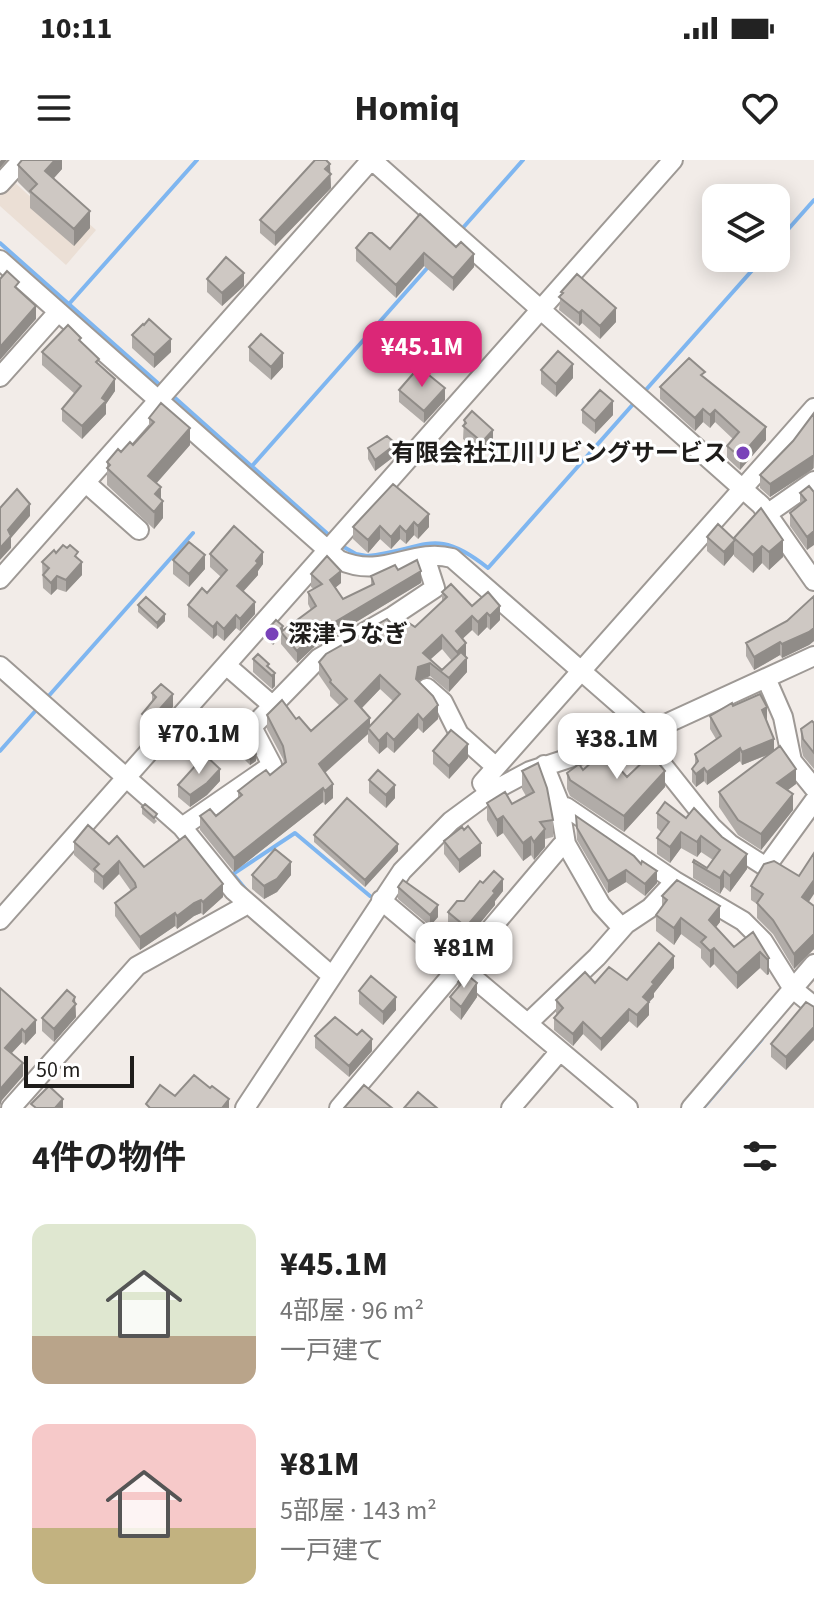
<!DOCTYPE html>
<html lang="ja">
<meta charset="utf-8">
<style>
body{margin:0;font-family:"Source Sans 3","Noto Sans JP",sans-serif;background:#f2f2f2;color:#222;height:100vh;display:flex;flex-direction:column;font-size:30px;white-space:nowrap}
*{box-sizing:border-box;margin:0}
p{font-size:26px;color:#767676}
.icon{flex:none;width:44px;height:44px;fill:none;stroke:currentColor;stroke-width:2;stroke-linecap:round;stroke-linejoin:round}
.map{position:relative;height:948px;overflow:hidden}
.panel{display:flex;flex-direction:column;background:#fff;flex:1}
.panel>*{flex:none}
.tools{position:absolute;left:702px;top:24px;display:grid;gap:16px}
.tools a{display:grid;place-items:center;width:88px;height:88px;border-radius:16px;background:#fff;box-shadow:0 4px 20px #0003;font-size:40px}
.scale{position:absolute;left:24px;bottom:20px;width:110px;box-sizing:border-box;padding-left:8px;border:4px solid #1f1d1b;border-top:0;font-size:22px;line-height:28px;white-space:nowrap;color:#1f1d1b;-webkit-text-stroke:6px #fff;paint-order:stroke}
.price{position:absolute;translate:-50% -68px;padding:0 18px;border-radius:16px;background:#fff;color:#222;font-size:26px;line-height:52px;filter:drop-shadow(0 2px 4px #0008)}
.price::after{content:'';position:absolute;left:50%;top:48px;width:24px;height:18px;margin-left:-12px;background:inherit;clip-path:polygon(0 0,100% 0,50% 100%)}
.price.current{background:#db2777;color:#fff}
ul{padding:0;list-style:none}
li{display:flex;align-items:center;gap:24px;height:200px;padding:0 32px}
li span{display:grid;place-items:center;flex:none;width:224px;height:160px;border-radius:16px;color:#555}
li>.icon{margin-inline-start:auto}
span .icon{width:96px;height:96px;fill:#fffc;stroke-width:1}
li b{font-size:34px}
h2{display:flex;justify-content:space-between;align-items:center;height:96px;padding:0 32px;font-size:34px}
.status{display:flex;justify-content:space-between;align-items:center;height:56px;padding:0 40px;background:#fff;direction:ltr}
.status svg{height:22px;fill:currentColor}
header{display:flex;justify-content:space-between;align-items:center;height:104px;padding:0 32px;background:#fff;font-size:36px;font-weight:700}
.map>svg:first-child{display:block}
.built{fill:#ebdfd5}
.lines{fill:none;stroke-linecap:round;stroke-linejoin:round}
.stream{stroke:#7fb6f0;stroke-width:4}
.minor-casing{stroke:#9e9995;stroke-width:22}
.minor{stroke:#fff;stroke-width:18}
.wall{fill:#b1aca8;fill-rule:evenodd}
.shaded-wall{fill:#908c88}
.building{fill:#cec8c3;stroke:#908c88;stroke-width:2}
.poi-dot{fill:#7942b9;stroke:#fff;stroke-width:3}
.labels{text-anchor:middle;stroke-width:6;stroke-linejoin:round;paint-order:stroke}
.poi-label{font-size:24px;font-weight:bold;fill:#1f1d1b;stroke:#fff;text-anchor:end}
</style>
<div class="status"><b>10:11</b><svg viewBox="0 0 49 12"><path d="M0 12V9h3v3zM5 12V6h3v6zM10 12V3h3v9zM15 12V0h3v12zM26 1h20v11H26zM47 4h2v5h-2z"/></svg></div>
<header><svg class="icon" aria-label="menu" viewBox="0 0 24 24"><path d="M4 6h16M4 12h16M4 18h16"/></svg>Homiq<svg class="icon" aria-label="heart" viewBox="0 0 24 24"><path d="M12 20l-8-8c-3-5 5-10 8-4 3-6 11-1 8 4z"/></svg></header>
<div class="map">
<svg width="814" height="948" viewBox="0 0 814 948">
<rect width="100%" height="100%" fill="#f2ece8"/>
<path class="built" d="M12 20 35 41 48 27 96 70 66 105 0 46V33Z"/>
<g class="lines">
<path class="stream" d="M461 70 523 0
M0 83 160 225
M776 83 814 40
M69 144 197 0
M644 232 763 98
M174 237 330 376
M252 306 429 106
M342 386 356 394 367 396C426 390 434 365 488 408L635 242
M46 539 193 373
M0 591 38 548
M247 731 233 714 295 673 370 736
M703 948 762 879"/>
<defs>
<path id="minor" d="M372 0 761 345 814 421
M0 24 22 0
M0 100 339 400C384 420 412 387 452 398L643 565 646 573
M0 217 58 152
M86 323 139 370
M767 354 814 321
M0 419 371 0
M226 505 272 545
M0 506 182 667 234 731 332 816
M766 518 783 557 792 601 814 628
M427 528 443 542 459 574 496 607
M642 574 646 584 712 667 730 684 766 707 814 641
M544 605 559 642 566 684 601 745 622 768
M489 633 482 623 814 248
M560 648 566 647 675 721 743 761 763 781 793 829 814 846
M182 667 272 605 252 567 319 498 393 456 435 428 425 397
M381 740 628 948
M0 760 673 0
M528 863 597 797 626 764 650 748 675 721
M11 948 137 806 241 748 246 742
M245 948 402 711 451 661 489 633 530 611 646 573 814 496
M339 948 561 686 566 684
M511 948 560 891
M691 948 814 804"/>
</defs>
<use href="#minor" class="minor-casing"/>
<use href="#minor" class="minor"/>
</g>
<path class="wall" d="M62 0V9L54 18 90 68 74 86 30 48V34L18 22V5Z
M330 14 331 28 275 86 260 73V60Z
M420 54 474 107 453 131 424 106 396 138 356 101V88L390 89Z
M207 119 244 126 222 146 207 132Z
M561 132 616 162 600 179 582 163 579 166 559 150Z
M132 175 171 192 154 208 132 188Z
M81 183 99 205 115 231 106 244V254L82 279 62 261V249L75 234 42 205V192Z
M249 187 283 207 271 220 249 201Z
M541 210 573 218 556 237 541 224Z
M705 218 766 280 740 310 727 298V286L733 279 715 262 710 268 703 262 695 271 660 239V227Z
M399 230 445 240 424 263 399 242Z
M582 250 613 255 595 274 582 263Z
M814 253V308L770 337 760 328V315L793 281Z
M149 258 190 285 156 323 161 339 163 358 154 369 107 325V302L133 285 149 268Z
M464 260 493 283 482 295 463 279Z
M368 288 396 295 375 311 368 299Z
M393 324 429 367 418 379 414 375 406 384 400 379 391 389 380 379 368 393 353 379V367Z
M809 326 807 390 790 366V353L800 345V333Z
M761 348 783 397 769 410 762 403 753 413 734 396V394L724 406 707 391V377L734 379Z
M56 393 78 399 82 415 66 432 57 429 51 435 43 428 42 402Z
M210 394 263 404 258 411V415L243 432 255 454 240 471 236 468 224 481 217 475 213 479 188 457V445L207 433 221 417 210 407Z
M173 400 205 409 189 427 173 414Z
M398 410 421 423 313 488 297 503 281 484V475L273 485 265 478V472L283 471 311 450 308 444V432L314 429 311 427V414L341 423 335 428 343 439 371 426V416Z
M442 432 500 460 490 470 487 467 478 476 472 470 462 479 466 497 467 512 449 532 430 516 418 521 438 559 423 573 418 568 394 593 387 587 379 594 368 582V574L325 613 333 638 325 645 323 642 234 712 200 670V656H216L238 638V631L270 615 284 604 283 599 267 569V555L296 559 311 571 340 546 330 536V531L319 515V502L361 479 401 473 415 467 442 442ZM442 489 452 501 442 510 430 500ZM380 529 393 541 370 565 362 548Z
M814 436V481L809 485 782 498 780 495 754 510 746 496V483L787 461Z
M138 445 165 461 157 469 138 452Z
M253 499 269 508 275 513V526L272 529 253 512Z
M152 533 173 547 149 573 142 566V554L152 542Z
M733 546 767 560 774 591 796 624 788 630 793 650 761 690 738 675 719 647V632L770 594 742 605 740 601 707 625 704 621 696 627 692 622V609L695 605V594L716 579 710 569V556Z
M814 563V609L803 596 801 586V569Z
M234 582 256 601 250 605 234 589Z
M433 591 468 598 449 619 433 604Z
M583 610 627 617 665 627 624 672 570 636 567 629V613Z
M522 611 553 660V677L545 679V687L534 700 531 695 523 701 503 673 497 677 487 660V643L512 644 526 636 522 629Z
M369 620 395 638 386 648 369 633Z
M220 621 207 635 190 647 178 637V625Z
M665 642 747 709 730 732 724 727 720 734 693 718V702L707 708 713 700 701 692 697 697 681 688 670 703 657 694V678L661 672 657 668V653Z
M142 647 157 661 154 664 142 654Z
M576 656 641 704 657 723 645 736 626 722 608 733 577 680Z
M314 675 398 691 365 727 314 682Z
M444 681 481 696 459 713 444 694Z
M74 682 109 684 144 707 223 737 203 755 201 753 194 756 177 769 175 766 140 790 115 756V743L131 731 119 714 103 730 94 722V713L74 695Z
M252 715H291L277 732 264 739 252 729Z
M483 723 503 731 495 741V745L466 780 448 764V752L464 741Z
M751 726 809 742 814 746V789L794 809 773 774 757 758V744L751 740Z
M398 727 438 757 430 766 398 739Z
M662 736 720 762 716 767 734 787 753 772 769 798V814L767 815 760 808 737 829 714 804 710 808 701 798V789L681 774 674 785 656 771V755L662 746Z
M674 808 654 833V837L649 842V855L637 868 629 861 601 891 583 874 573 886 554 870V858L557 855 556 853V840L595 823 627 820Z
M458 822 477 837 461 860 450 850V837L458 827Z
M0 828 36 873 25 885 22 882 12 893 23 916 2 940Z
M359 831 396 850 383 865 359 844Z
M75 843 76 857 54 882 42 871V858Z
M814 847 786 910 771 897V884Z
M315 876 372 891 349 917 315 888Z"/>
<path class="shaded-wall" d="M1 0H7L0 8V1Z
M55 0H62V9L45 28V11Z
M330 4 331 28 275 86V73Z
M90 51V68L74 86V69Z
M424 93V106L396 138V125Z
M474 94V107L453 131V118Z
M244 113V126L222 146V133Z
M36 146V159L0 200V187Z
M616 148V162L600 179V166Z
M582 150V163L579 166V153Z
M171 179V192L154 208V195Z
M283 193V207L271 220V207Z
M573 204V218L556 237V224Z
M115 219V231L106 244V254L82 279V266Z
M445 228V240L424 263V251Z
M613 241V255L595 274V261Z
M703 249V262L695 271V258Z
M715 250V262L710 268V255Z
M766 267V280L740 310V297Z
M190 268V285L148 333V316Z
M493 270V283L482 295V282Z
M396 284V295L375 311V300Z
M814 295 813 309 770 337V324Z
M161 327V344L163 341V358L154 369 155 334Z
M30 344V356L11 378V388L0 400V388L8 370Z
M429 354V367L418 379V366Z
M414 362V375L406 384V372Z
M380 366V379L368 393V380Z
M400 366V379L391 389V377Z
M814 371V385L807 390V377Z
M783 380V397L769 410V392Z
M734 381V394L724 406V392Z
M762 386V403L753 413V395Z
M263 392V404L258 411V415L237 438V426Z
M205 395V409L189 427V414Z
M82 402V415L66 432V420Z
M341 411V423L330 432V420Z
M421 411V423L313 488 297 503V491L313 475Z
M57 416V429L51 435V423Z
M255 442V454L240 471V459Z
M500 446V460L490 470V456Z
M487 453V467L478 476V462Z
M165 454V461L157 469V463Z
M236 455V468L224 481V469Z
M472 456V470L456 485V471Z
M217 462V475L213 479V467Z
M283 466V473L281 472V475L273 485V478Z
M814 468V481L809 485 782 498V484Z
M442 475V489L425 504 430 503V516L418 521 416 519 418 507 423 493Z
M780 482V495L754 510V497Z
M466 483V497L457 506V492Z
M467 498V512L449 532V518Z
M275 513V526L272 529V516Z
M380 515V529L355 555V541Z
M173 534V547L149 573V561Z
M438 545V559L423 573V560Z
M767 547V560L762 563V550Z
M418 554V568L394 593V580Z
M370 558V571L368 568V574L319 618V604Z
M387 573V587L379 594V581Z
M774 579V592L742 605V592Z
M468 584V598L449 619V606Z
M740 588V601L707 625V612Z
M256 594V601L250 605V599Z
M704 608V621L696 627V614Z
M220 609V621L207 635 190 647V635Z
M796 609V624L777 638V623Z
M665 611V627L624 672V656Z
M333 624V638L325 645V631Z
M395 625V638L386 648V635Z
M323 628V642L234 712V698Z
M793 634V650L761 690V674Z
M503 656V673L497 677V660Z
M545 669V687L534 700V682Z
M681 672V688L670 703V687Z
M701 676V692L697 697V682Z
M531 677V695L523 701V683Z
M481 683V696L459 713V700Z
M398 684V691L365 727V720Z
M747 694V709L730 732V716Z
M119 701V714L103 730V717Z
M291 702V715L277 732 264 739V726Z
M626 710V722L608 733V721Z
M657 711V723L645 736V724Z
M724 711V727L720 734V718Z
M503 719V731L495 741V745L466 780V767Z
M814 720V734L802 752V737Z
M223 724V737L203 755V742Z
M201 740V753L194 756 177 769V756L194 743Z
M438 745V757L430 766V755Z
M720 746V762L709 776V760Z
M175 753V766L140 790V777Z
M681 758V774L674 785V768Z
M814 774V789L794 809V794Z
M714 788V804L710 808V791Z
M760 792V808L737 829V813Z
M674 796V808L654 833V837L649 842V855L637 868V855L643 837 652 822Z
M769 798V814L767 815V799Z
M477 823V837L461 860V847Z
M75 837 76 857 54 882V869Z
M396 837V850L383 865V852Z
M629 849V861L601 891V879Z
M36 860V873L25 885V872Z
M583 862V874L573 886V874Z
M814 867V880L786 910V897Z
M22 869V882L5 900V888Z
M372 879V891L349 917V906Z
M23 903V916L2 940 0 946V933L2 927Z
M63 939V948H55Z
M229 939V948H222Z"/>
<path class="building" d="M22 0H55L45 11 90 51 74 69 30 31 37 24 18 5Z
M315 0H326L330 4 325 9 331 14 275 73 260 60Z
M420 54 456 87 461 82 474 94 453 118 424 93 396 125 356 88 369 73H372L390 89Z
M226 97 244 113 222 133 207 119Z
M7 111 19 122 15 127 36 146 0 187V119Z
M577 114 616 148 600 166 582 150 579 153 559 137 563 133 561 132Z
M149 159 171 179 154 195 132 175 143 164 144 165Z
M68 165 81 178 79 180 99 199 96 202 115 219 102 238 106 241 82 266 62 249 81 226 42 192Z
M261 174 283 193 271 207 249 187Z
M558 191 573 204 556 224 541 210Z
M689 198 705 212 701 215 766 267 740 297 727 286 739 272 715 250 710 255 703 249 695 258 660 227Z
M419 207 445 228 424 251 399 230Z
M600 230 613 241 595 261 582 250Z
M161 243 190 268 148 316 161 327 155 334 163 341 154 352 107 308 110 305 107 302 118 289 121 292 130 282 133 285 154 262 149 258Z
M472 251 493 270 482 282 463 266 466 263 464 260Z
M814 253V295L770 324 760 315 793 281Z
M387 276 396 284 375 300 368 288Z
M393 324 429 354 418 366 414 362 406 372 400 366 391 377 380 366 368 380 353 367Z
M809 326 814 332V371L807 377 790 353 806 340 800 333Z
M17 329 30 344 8 370 11 376 0 388V348Z
M761 348 783 380 769 392 762 386 753 395 734 378Z
M718 364 735 380 724 392 707 377Z
M234 366 263 392 256 401 258 403 237 426 255 442 240 459 236 455 224 469 217 462 213 467 188 445 202 428 207 433 227 410 210 394Z
M189 382 205 395 189 414 173 400Z
M63 385 67 388 70 385 78 392 75 396 82 402 66 420 57 416 51 423 43 415 49 408 42 402 54 390 56 393Z
M327 396 341 411 330 420 343 439 374 424 371 416 395 405 398 410 417 400 421 411 313 475 297 491 281 472 316 446 308 432 322 424 311 414Z
M451 424 472 446 488 432 500 446 490 456 487 453 478 462 472 456 456 471 466 483 457 492 442 475 423 493 442 510 461 492 467 498 449 518 430 503 418 507 416 519 433 536 438 545 423 560 418 554 394 580 387 573 379 581 368 568 400 534 380 515 355 541 370 558 319 604 333 624 325 631 323 628 234 698 200 656 210 649 216 656 242 635 238 631 256 617 266 610 270 615 286 602 283 586 267 555 282 540 296 559 299 557 311 571 347 539 330 522 331 520 319 502 326 494 358 476 361 479 371 468 387 459 401 473 409 463 415 467 447 437 442 432Z
M814 436V468L809 472 782 484 780 482 754 497 746 483 787 461Z
M146 437 165 454 157 463 138 445Z
M276 460 283 466 273 478 265 472Z
M258 494 269 504 267 506 275 513 272 516 253 499Z
M161 524 173 534 149 561 142 554 156 537 152 533Z
M760 534 767 547 762 550 774 579 742 592 740 588 707 612 704 608 696 614 692 609 698 601 695 594 721 576 710 556 732 543 733 546Z
M812 561 814 563V593L803 579 801 569Z
M451 570 468 584 449 606 433 591Z
M245 573 256 594 250 599 234 582Z
M780 586 796 609 777 623 793 634 761 674 738 660 719 632Z
M604 591 627 617 651 594 665 611 624 656 570 620 567 613 579 604 583 610Z
M205 595 220 609 207 623 190 635 178 625Z
M538 603 547 628 553 660 540 662 545 669 534 682 531 677 523 683 503 656 497 660 487 643 505 632 512 644 534 632 522 611Z
M378 610 395 625 386 635 369 620Z
M347 638 398 684 365 720 314 675Z
M665 642 686 658 694 648 722 677 747 694 730 716 724 711 720 718 693 702 694 700 707 708 720 690 701 676 697 682 681 672 670 687 657 678 669 662 657 653Z
M145 644 157 654 154 658 142 647Z
M576 656 634 696 641 704 642 701 657 711 645 724 626 710 608 721 577 668Z
M88 665 109 684 117 676 144 707 185 676 223 724 203 742 201 740 194 743 177 756 175 753 140 777 115 743 136 727 135 723 119 701 103 717 94 709 99 704 74 682Z
M468 666 481 683 459 700 444 681 462 667 464 670Z
M275 689 291 702 277 719 264 726 252 715Z
M814 693V720L802 737 814 746V774L794 794 773 760 757 743 763 734 751 726 764 704 774 701 799 716Z
M494 711 503 719 493 731 495 733 466 767 448 752 457 741H464L480 721 483 723Z
M403 720 438 745 430 755 398 727Z
M677 720 720 746 709 760 734 787 753 772 769 798 767 799 760 792 737 813 714 788 710 791 701 782 706 777 681 758 674 768 656 755 667 740 662 736Z
M659 783 674 796 652 822 654 824 643 837 649 842 637 855 629 849 601 879 583 862 573 874 554 858 563 848 556 840 585 812 595 823 609 807 627 820Z
M465 813 477 823 461 847 450 837 461 824 458 822Z
M371 816 396 837 383 852 359 831Z
M0 828 36 860 25 872 22 869 5 888 23 903 2 927 0 933Z
M67 830 75 837 73 841 76 844 54 869 42 858Z
M806 842 814 847V867L786 897 771 884Z
M335 857 357 875 362 870 372 879 349 906 315 876Z
M194 915 210 928 212 926 229 939 222 948H150L146 944 160 925 175 936Z
M364 925 392 948H344Z
M49 926 63 939 55 948H36L31 944Z
M418 932 437 948H404Z"/>
<g class="poi-dot">
<circle cx="743" cy="293" r="8"/>
<circle cx="272" cy="474" r="8"/>
</g>
<g class="labels">
<g class="poi-label">
<text x="727" y="301">有限会社江川リビングサービス</text>
<text x="288" y="482" text-anchor="start">深津うなぎ</text>
</g>
</g>
</svg>
<div class="tools">
<a><svg class="icon" aria-label="layers" viewBox="0 0 24 24"><path d="M12 4l9 5-9 5-9-5zM3 14l9 5 9-5"/></svg></a>
</div>
<div class="scale">50 m</div>
<b class="price current" style="left:422px;top:229px">¥45.1M</b>
<b class="price" style="left:199px;top:616px">¥70.1M</b>
<b class="price" style="left:617px;top:621px">¥38.1M</b>
<b class="price" style="left:464px;top:830px">¥81M</b>
</div>
<section class="panel">
<h2>4件の物件<svg class="icon" aria-label="filters" viewBox="0 0 24 24"><path d="M4 7h16M4 17h16"/><circle cx="9" cy="7" r="2"/><circle cx="15" cy="17" r="2"/></svg></h2>
<ul>
<li><span style="background:linear-gradient(#dfe7d0 70%,#b9a48a 0)"><svg class="icon" aria-label="home" viewBox="0 0 24 24"><path d="M3 11l9-7 9 7M6 9v11h12V9"/></svg></span><div><b>¥45.1M</b><p>4部屋 · 96 m²</p><p>一戸建て</p></div></li>
<li><span style="background:linear-gradient(#f6c9c9 65%,#c2b280 0)"><svg class="icon" aria-label="home" viewBox="0 0 24 24"><path d="M3 11l9-7 9 7M6 9v11h12V9"/></svg></span><div><b>¥81M</b><p>5部屋 · 143 m²</p><p>一戸建て</p></div></li>
</ul>
</section>
